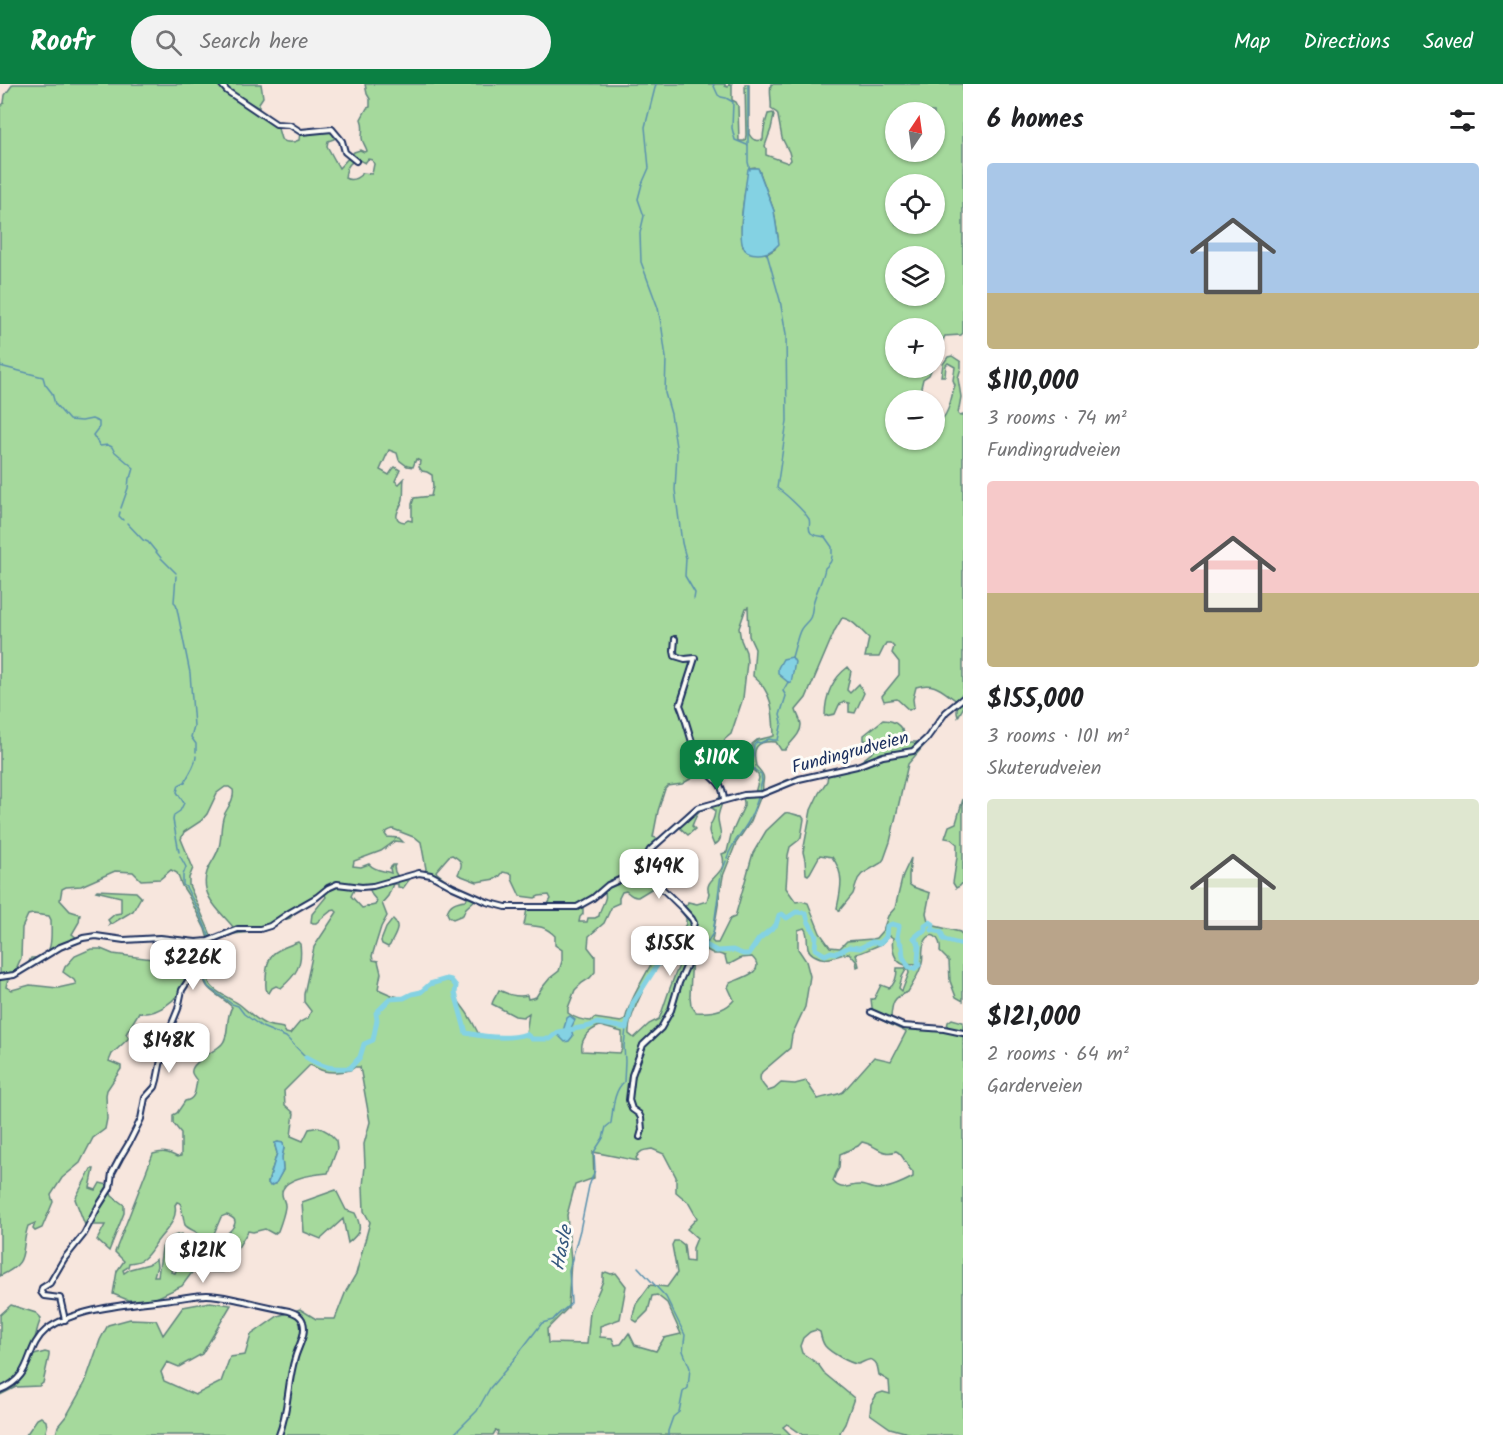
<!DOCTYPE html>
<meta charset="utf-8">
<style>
body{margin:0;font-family:Kalam,sans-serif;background:#f2f2f2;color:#202124;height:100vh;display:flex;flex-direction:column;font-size:22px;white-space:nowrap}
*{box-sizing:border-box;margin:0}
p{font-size:20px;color:#757577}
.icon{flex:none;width:33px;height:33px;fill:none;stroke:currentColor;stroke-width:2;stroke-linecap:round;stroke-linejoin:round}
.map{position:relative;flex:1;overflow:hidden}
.panel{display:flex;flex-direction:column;background:#fff;width:540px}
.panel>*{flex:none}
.needle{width:39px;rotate:13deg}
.controls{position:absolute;left:885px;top:18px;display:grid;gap:12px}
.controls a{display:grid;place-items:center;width:60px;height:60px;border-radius:50%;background:#fff;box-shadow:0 2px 4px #0004;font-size:30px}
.price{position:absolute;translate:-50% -51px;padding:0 14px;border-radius:12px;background:#fff;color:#222;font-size:20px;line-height:39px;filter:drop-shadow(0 2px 3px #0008)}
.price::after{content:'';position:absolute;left:50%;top:36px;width:18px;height:14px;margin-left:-9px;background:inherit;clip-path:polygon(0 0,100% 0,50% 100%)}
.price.on{background:#0b8043;color:#fff}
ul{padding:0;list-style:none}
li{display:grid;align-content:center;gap:12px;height:318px;padding:0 24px}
li span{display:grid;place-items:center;height:186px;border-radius:6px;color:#555}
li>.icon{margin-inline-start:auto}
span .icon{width:108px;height:108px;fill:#fffc;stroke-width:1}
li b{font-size:26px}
h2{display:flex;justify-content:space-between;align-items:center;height:72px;padding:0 24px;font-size:26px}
header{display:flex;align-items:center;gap:36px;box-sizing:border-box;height:84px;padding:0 30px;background:#0b8043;color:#fff}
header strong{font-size:28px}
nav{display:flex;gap:33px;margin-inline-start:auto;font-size:21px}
.search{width:420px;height:54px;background:#f2f2f2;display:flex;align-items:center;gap:15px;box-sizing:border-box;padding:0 21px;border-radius:33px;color:#757577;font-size:22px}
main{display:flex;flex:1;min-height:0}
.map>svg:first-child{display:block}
.green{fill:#a5d99c;stroke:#60847d;stroke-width:1.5;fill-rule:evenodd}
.water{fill:#84d2e3;stroke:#5a91ae;stroke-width:1.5}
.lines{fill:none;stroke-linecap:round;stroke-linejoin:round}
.stream{stroke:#5a91ae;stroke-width:1.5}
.river{stroke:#84d2e3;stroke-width:5}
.minor-casing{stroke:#1b2f5e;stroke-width:8}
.minor{stroke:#fdfcf7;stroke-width:4}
.labels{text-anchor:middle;stroke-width:6;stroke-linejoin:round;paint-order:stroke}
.street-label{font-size:18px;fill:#1b2f5e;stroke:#fdfcf7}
.water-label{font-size:20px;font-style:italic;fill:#35587f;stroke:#fdfcf7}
</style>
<header>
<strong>Roofr</strong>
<div class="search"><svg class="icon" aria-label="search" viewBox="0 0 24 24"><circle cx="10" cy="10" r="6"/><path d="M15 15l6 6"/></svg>Search here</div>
<nav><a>Map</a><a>Directions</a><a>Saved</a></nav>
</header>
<main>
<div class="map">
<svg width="963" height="1351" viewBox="0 0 963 1351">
<rect width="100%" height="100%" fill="#f7e6dd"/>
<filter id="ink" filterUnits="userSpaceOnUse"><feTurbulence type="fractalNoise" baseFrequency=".0167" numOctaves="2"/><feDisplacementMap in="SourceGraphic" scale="12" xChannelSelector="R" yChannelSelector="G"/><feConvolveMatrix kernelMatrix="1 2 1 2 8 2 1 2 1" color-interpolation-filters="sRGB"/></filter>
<g filter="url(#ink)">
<path class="green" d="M13 0H218L227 9 277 41 281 55C286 59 293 59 299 56L300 49C311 51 326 44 334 50V55L328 57 327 62 339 84 354 68 360 66 364 68 367 67C366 62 362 58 362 54 362 47 364 42 361 35L367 24 370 23V15L367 10 365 0H725V2L728 3 729 0H732V16L736 18 738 22 739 57H745L746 51 745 0H749V50C753 57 756 57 763 56 763 47 765 39 768 30L773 29 774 31 771 45 765 62 766 64V71L788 79 791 76 789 68 782 54 778 32 777 29 771 25C772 16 769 9 771 0H963V249L961 251 945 252 944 254 935 278 934 244H896V284H932L929 291 923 295 919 312 915 316 907 315 905 316H896V356H934L935 335 943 334C951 325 951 311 955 301L953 296 955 283 948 279 946 281 945 292H941L943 280 948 273 952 272 961 278V284L958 294 961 313 958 330 960 332 963 331V624L958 633 957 629V617C942 607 935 597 916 603L913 615 914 623 909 626 897 615 884 617 882 612 899 591V578L892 569 894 563 890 559H886L879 573H865L869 554C861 547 853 535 842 534L835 546 806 614 796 626C797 631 801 636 801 641 801 651 790 658 785 666H781L776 658C756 656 752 664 756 682 769 696 761 693 763 708L787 696 822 688 824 685 826 690 802 696 763 712 760 714 751 737 736 759 723 792 712 857 714 859H718L730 835 735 833 753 769 766 747 785 729C790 727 796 732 802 732L804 735 801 753 799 756 790 763 788 771 786 804 796 818 802 817 808 819 820 849 830 863 840 864 847 857 872 855 876 854 883 846 888 832 895 824 903 791 911 774 909 790V800L913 803 930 809 926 829 928 837 935 842 960 848 963 853V917L956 913 950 897 949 877 940 868C942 853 930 844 924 860 921 866 924 872 922 878 921 887 912 901 908 908 893 913 892 919 891 933L900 940 945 944 947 943 948 938 952 935 963 938V1351H915L890 1344 870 1330 871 1320 877 1310 883 1308 890 1310 889 1297 879 1291C878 1287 878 1281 875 1278 869 1272 864 1279 858 1280 850 1280 830 1268 825 1262 822 1258 821 1253 820 1248L816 1246 810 1248 803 1254 800 1262 802 1269 818 1280 825 1290 854 1314 845 1340 840 1348 841 1351H803L787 1340 783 1343 791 1351H497L498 1347 496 1346 493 1351H56L58 1342 67 1331 85 1299 100 1256 108 1241 130 1235 156 1236 163 1251 183 1223 210 1218 231 1221 202 1270 179 1283 167 1278 161 1288 164 1297 195 1311 221 1298 230 1273 245 1271 251 1251 278 1232 300 1225 316 1235H335L346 1207 356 1190 370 1138 364 1127 363 1102 365 1082 364 1060 370 1038 360 983C350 983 359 982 350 986 344 988 331 989 324 987 319 986 316 983 310 981L284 1007 285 1021 294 1029 291 1052 303 1057 309 1045 319 1043 328 1048 336 1056 337 1065 328 1089C317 1090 288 1093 283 1105 279 1112 286 1116 285 1123 284 1131 281 1139 278 1147L274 1150 265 1145 253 1148 248 1147 223 1188H211L209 1181 218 1155C225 1152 243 1139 231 1133 226 1130 226 1131 221 1133L205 1171 182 1202 154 1215 128 1216 113 1210 117 1187 124 1177 115 1168 153 1070C163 1067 168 1068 177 1073L181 1072V1049L173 1039V1031L177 1029 185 1017C196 1015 195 1006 197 996 196 996 192 990 192 989 189 979 216 967 222 960 230 951 225 934 232 923 217 907 203 910 202 883L198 882 194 878 186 881C185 884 184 887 184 890 183 897 186 893 184 899 180 915 155 933 139 928L126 950 129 954 112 970 109 977 121 982V985L107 1006 106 1011 107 1035 105 1045 93 1054 80 1079 62 1094 51 1111 53 1118 42 1144 35 1147 33 1145 35 1139 28 1142C19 1170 31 1177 0 1192V23L4 19 5 11ZM896 28H934V68H896ZM357 75 365 79 368 75 372 76 374 80 372 90 363 89C358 94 352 98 345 94 346 85 348 79 357 75ZM755 83 759 86 774 127 778 153 775 165 767 170 743 163C738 138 745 109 749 84ZM896 100H934V140H896ZM896 172H934V212H896ZM389 366 397 369 399 376 407 382 413 383 416 375 420 377 419 383 422 387 427 388 432 391 433 403 431 412 414 414 412 420V437L408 436 405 438C389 436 401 424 403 415 404 408 403 401 404 395L399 400 395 397 400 386 395 383 393 385 389 391 380 386ZM748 523 749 552 755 565 753 592C773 608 773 628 774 652L757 656 752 660 751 684 758 691 759 694 755 709H740L728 713 725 712 723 702 713 692V685L722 661 725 655 731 650 743 614 747 578 746 568 741 556 739 544 746 524ZM702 688 719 701 722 708 718 716 700 720 691 726 671 745 659 755 653 753 658 727 665 705 668 702 682 700ZM225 703H229L233 706C235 714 228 723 224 731 220 741 222 753 219 763 217 772 210 779 207 788 199 811 220 827 233 843L232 845C226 848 218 854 211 851L189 801V794L193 784 181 755 184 748 201 737 207 730 217 709ZM743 714 744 718V722L731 751 727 768 722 770C730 791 702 794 709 809L707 817 697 820 688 818 687 821 682 823C675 816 646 786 646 778 648 765 669 751 679 743L688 751 695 745 692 742C696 732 698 725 710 723L715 726C715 738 709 739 709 746 709 750 712 756 714 761 726 756 718 743 718 734 718 729 721 723 722 719ZM393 745 416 754 421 758 426 785 425 787 400 793H398L395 788 394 783 395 781H393L390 784 391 789C383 786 375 787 369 780L361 783 353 782 354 777 381 767 395 757 403 758 399 754 387 753 385 750C387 747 389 746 393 745ZM452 771C463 777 463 780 458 790L459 791 477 798 495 795 500 792 503 788 512 790V795L520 812 535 814 539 812 549 811 551 815 548 820C538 821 526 823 515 823 489 822 457 805 437 789L436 787 449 772ZM171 786 177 789 182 802 188 811 205 845 208 855H190L160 851 125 854 93 851 77 854 72 850 79 838 80 830 70 827 60 816 62 805 66 803 81 802 115 787 133 788 141 796 160 795ZM422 791 437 796 467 811 468 813 466 816C457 817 449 819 447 829L449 833 453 835 463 831 466 824 476 815 505 825H527L524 841C538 842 545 842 555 852V861L562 866V877L559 887 550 894 541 905 536 913 528 915 527 911C518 914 507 910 499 906 497 911 493 915 492 920L515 932 523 933 529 929 526 950 517 953 480 952C476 946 474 940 470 934 464 922 453 916 456 902 449 894 440 895 430 900 426 902 424 907 419 909 415 910 409 912 405 913 397 915 385 908 378 905L381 889 378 877 373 876 372 872 381 843 387 832 382 819 388 812 393 800H398V803L403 804C411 795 407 793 422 791ZM656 802 679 823 686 834V840L678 853 661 860C650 886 632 909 625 936L621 938 594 934 591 937C584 937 574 934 568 929V924L575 906 582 899 590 894 595 888V872L588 863 589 852 604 839 612 822 619 819V814L622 808 626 807C630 810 632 814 638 813ZM366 805 370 806 372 811 377 817 375 821 362 824 351 812 354 806ZM604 806C609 816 600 821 599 832L595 834H588L587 838H579L580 833 583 830V822ZM324 809 326 813 312 830 311 838 313 839H316L331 827 335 826 337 828 314 863 304 910V918L311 927 308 934 300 938 290 950 286 949 283 944C277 942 271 943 265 940 255 935 248 927 239 920 230 914 213 908 209 898 204 887 211 872 212 861L218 856 233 850 264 847 274 842 284 836 290 834 297 826ZM33 830 49 832 51 836C51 854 55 875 31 874L27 881 19 886 17 883 21 874 22 844 28 831ZM804 844C809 850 806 856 808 864 809 868 811 869 814 871 827 879 836 871 849 869L856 877 857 883 859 882 856 870C865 868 873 863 882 860L886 855 890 852 893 854C891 864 894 878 905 881L906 879 911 881 916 880 913 886 909 884 908 885 909 889 902 907 899 904 902 893 907 884 906 883 905 884H897C897 892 896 900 889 904L881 901 874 915H871L873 932 906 948 891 977 874 973 843 1008C835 1012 827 1012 818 1015L806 997 795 1000 781 999 774 1005 768 1007C763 1000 757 996 762 988L790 964 792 951 805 923 810 892 806 877 798 865V846ZM98 854 127 857 152 856 204 860 206 862C201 867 203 873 194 876L186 863C171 861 168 863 160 876L113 870 101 865H91L75 872 65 883 63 888 74 896 76 900 58 904 30 901 12 906 6 903 7 898 11 894C41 882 63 856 98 854ZM681 857 683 858C685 875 677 883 672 899 667 911 664 923 659 935L649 940 634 954 629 950C627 932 654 883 666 868 670 864 676 861 681 857ZM698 861 714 870H719L725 872 727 880H730L741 874 752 873C768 888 741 894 730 899L728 903 734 916C725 927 709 929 696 928L691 921 690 912 692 867 695 862ZM600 942 622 948V965L620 969 582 967C580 955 589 946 600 942ZM278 1058 284 1064 282 1073 283 1086 275 1100 268 1099 277 1069 275 1062V1059ZM862 1058C875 1060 883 1073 896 1067 905 1071 905 1082 913 1088V1093C902 1099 890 1105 877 1105 871 1105 865 1101 859 1101 848 1101 841 1108 833 1097L836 1089 839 1084 840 1070 858 1062ZM652 1065 664 1070 676 1093V1108L688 1118 697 1134 687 1145 697 1154 693 1164V1178L686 1177 684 1161 679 1157H674L672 1161 677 1189 667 1203 650 1201 636 1220 632 1235 637 1238 648 1227 652 1212 657 1211 667 1219 681 1250 664 1254 656 1267 635 1261 629 1249 621 1260 615 1261 612 1254 600 1253V1242L620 1235 626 1202 616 1189 611 1190 606 1188 603 1190V1197L590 1227 587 1260 548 1259 547 1245 568 1224 571 1177 567 1131 575 1101 594 1094 593 1068 638 1077 636 1074C640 1066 644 1066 652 1065ZM177 1118 180 1119C182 1123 184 1139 185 1141 187 1144 195 1147 199 1150L198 1156 193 1155 190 1157 175 1189 171 1188 185 1154 182 1150C173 1151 166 1155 162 1164L158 1192H154L157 1182 156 1175 149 1180 130 1185 124 1189 123 1186 128 1183 129 1179C134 1178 139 1178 143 1175 150 1170 153 1162 159 1155 167 1145 178 1135 175 1121Z
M222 0H261L263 13 259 19V24L229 7Z
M848 583 851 587 847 606 850 609 859 600 864 609 855 629 849 628V619L844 618 839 621 835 630 825 632C825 612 832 595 848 583Z
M883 636C898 636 903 645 908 658H927L908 680 890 758 884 775 881 779 862 790 858 795 853 810 839 827 837 824C841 805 845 790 832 773L820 771 810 789 808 791 806 790 805 776 803 768 811 726 819 709 827 697 828 690 856 681 874 667 875 658 864 656V651Z
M963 715V798L960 802 956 804 953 799 957 773V760L951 755 945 754 949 742 956 739Z
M97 806 136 808 141 813 133 827 108 842 110 839 108 836 115 830 121 829V813L96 807Z
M393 835C402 843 394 852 390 861L388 863 382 860 381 857 386 844Z
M298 858 300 860C303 881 296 891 281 904L276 902 272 904 269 909 267 908C265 903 266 900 266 894 267 867 275 867 298 858Z
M91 1085H94L90 1104 96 1106 100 1099 108 1101 112 1112 124 1121V1129L109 1167 97 1156 105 1141H85L75 1115Z
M336 1106 346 1126 355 1129C363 1145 360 1149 348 1159L343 1135 321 1155 304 1148 302 1118Z
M11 1221 36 1229 41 1234C36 1247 33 1258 34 1271L45 1268 49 1269V1272L43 1299 39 1302 16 1303 0 1311V1231Z
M41 1333 46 1337 47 1343 45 1351H26L37 1335Z"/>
<path class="water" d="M749 84H758L774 127 779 160C773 167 767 170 758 170 752 170 745 169 743 162 737 150 746 100 748 85Z
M792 573 795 578 791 599 788 598 778 590V584L783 575Z
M570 932 575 936 571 944 573 952 569 957 565 958 557 950 563 947 567 934Z
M278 1058 283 1059 284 1064 282 1073 283 1086 276 1099 270 1102 268 1099 277 1069 275 1062V1059Z"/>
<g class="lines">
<path class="stream" d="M656 0 645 43 649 84 642 100 638 115 644 132 640 149 641 178 658 224 662 245 666 274 665 309 671 330 677 369 675 406 682 459 686 474 685 492 695 509 694 515
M713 0 718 11 721 13 726 14 733 18 732 44 735 56 747 61
M748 0V78L750 86
M767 170 780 216 786 250 787 337 777 404C786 410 804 427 809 435 811 440 807 445 811 449 815 452 821 452 825 453L832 463V470
M0 282 43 293 45 300 52 309 55 320 69 336 82 337 92 335 99 338V343L93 351 100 362 108 361 112 363 114 367 134 384 132 391 129 394 128 404 121 424
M120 428 119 432 123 436
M127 439 143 456 148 458 161 474 176 489
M176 492 174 518 176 520 190 589 194 642 191 653 196 660V668
M792 573C794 567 798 549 801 545 803 541 808 538 810 534 812 530 812 524 813 520 816 507 823 496 825 484 830 479 831 479 832 472
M759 708 762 697 761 690 755 686 752 682 754 661 757 658 760 659 769 655 773 656H778L782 638 780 631 786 612 783 607 788 598
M179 768 173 736 174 731 180 727 184 719 177 708 179 701 185 698C189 688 196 682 196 672
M180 772 186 783 183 791V801L186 803 198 826 210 854
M727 774C732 759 739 753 747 740 750 735 756 721 758 714
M210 860 208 869 209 877 204 886V894L208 903 232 920 238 922 244 930 262 943 286 953 306 973
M706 861 713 849 721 790 726 777
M638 1183 666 1213 685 1251 683 1267 690 1284 688 1304 683 1308 679 1328 673 1333 668 1347V1351
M453 1351 477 1327 490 1304 508 1283 542 1239 553 1236C558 1229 565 1226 571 1219L569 1186 580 1146 589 1102 595 1086 594 1068 603 1054 606 1043 611 1039C613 1027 613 1007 624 998L625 977 624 962 626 944"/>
<path class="river" d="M697 854 702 859 717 867 733 866 743 870H749L759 855 776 841 779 831 782 830 787 834 796 828 806 829 808 837 816 852 815 865 825 871 831 868 837 869 849 863 860 864 872 858 880 859 886 853 887 842 892 840 899 842 897 853 902 862 903 873 909 883 914 885 919 881 918 877 919 860 914 854 921 848 925 847V841L930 838 933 840 932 846 941 848 944 856 963 861
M306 973C324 984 330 985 350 984L360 973 364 960 373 956 377 936 376 929 390 915 404 914 412 910 421 908 430 900 447 895 451 896 456 902 455 909 466 949C485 953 508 956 526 950L532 955H550L558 948 590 942 597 939 626 944 633 919 658 880 662 869 685 851"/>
<defs>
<path id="minor" d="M221 0 227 7 276 40 290 41 301 48 332 45 342 57 345 68 356 77
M675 555 674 567 675 572 685 575 695 574 680 621C689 642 691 665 704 684 715 699 722 695 724 716
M640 783 682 824 692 835 694 839 690 852 689 876 679 899 671 926 661 944 643 961 632 991 629 1016 632 1025 639 1030 641 1034 642 1046 640 1053
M0 893 14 891 60 863 83 854 96 852 124 856 160 854 196 858 208 857 238 845H260L270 842 289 829 317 813 328 804 337 800 362 803 373 802 419 789 431 791 453 803 487 818 506 823H577L593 814 608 801 626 793 639 785 650 766 697 724 744 711 762 710 799 695 857 682 883 672 913 667 927 654 946 628 963 614
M871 928 903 942 944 945 963 949
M65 1236 60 1214 44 1212 41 1208 42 1204 50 1199 64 1175 84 1150 98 1123 110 1104 112 1089 120 1074 129 1059 141 1035 145 1014 155 1003 157 996 162 971 169 947 178 925 182 906 199 880 207 863 208 857
M0 1306C35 1292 24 1264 46 1246 75 1223 135 1220 171 1215 183 1214 195 1211 207 1211 220 1211 232 1215 244 1217 259 1221 274 1224 289 1227 295 1229 301 1231 303 1238 307 1249 298 1263 295 1274 287 1299 289 1326 279 1351"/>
</defs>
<use href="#minor" class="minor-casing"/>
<use href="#minor" class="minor"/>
</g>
</g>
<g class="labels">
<g class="street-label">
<text transform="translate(850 668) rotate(-15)" y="6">Fundingrudveien</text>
</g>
<g class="water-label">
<text transform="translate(561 1164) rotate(-79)" y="7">Hasle</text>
</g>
</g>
</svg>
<div class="controls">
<a><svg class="needle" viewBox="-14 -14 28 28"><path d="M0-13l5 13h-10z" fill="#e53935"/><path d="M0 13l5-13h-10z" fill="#757577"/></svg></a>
<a><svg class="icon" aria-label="locate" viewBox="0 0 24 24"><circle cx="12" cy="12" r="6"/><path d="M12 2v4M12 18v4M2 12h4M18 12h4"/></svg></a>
<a><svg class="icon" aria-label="layers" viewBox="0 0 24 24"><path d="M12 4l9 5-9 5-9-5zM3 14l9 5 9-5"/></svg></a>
<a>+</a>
<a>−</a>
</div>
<b class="price on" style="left:717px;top:707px">$110K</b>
<b class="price" style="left:659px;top:816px">$149K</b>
<b class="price" style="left:670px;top:893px">$155K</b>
<b class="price" style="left:193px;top:907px">$226K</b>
<b class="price" style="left:169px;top:990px">$148K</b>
<b class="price" style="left:203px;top:1200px">$121K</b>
</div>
<section class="panel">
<h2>6 homes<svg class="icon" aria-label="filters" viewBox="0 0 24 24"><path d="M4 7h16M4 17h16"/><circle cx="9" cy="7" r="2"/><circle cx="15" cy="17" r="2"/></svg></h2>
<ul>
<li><span style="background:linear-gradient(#a9c7e8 70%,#c2b280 0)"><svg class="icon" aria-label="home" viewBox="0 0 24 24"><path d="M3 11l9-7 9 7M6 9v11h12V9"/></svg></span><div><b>$110,000</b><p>3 rooms · 74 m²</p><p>Fundingrudveien</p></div></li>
<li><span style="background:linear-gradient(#f6c9c9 60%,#c2b280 0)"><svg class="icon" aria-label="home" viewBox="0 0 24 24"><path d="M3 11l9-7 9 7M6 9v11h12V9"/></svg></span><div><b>$155,000</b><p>3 rooms · 101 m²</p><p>Skuterudveien</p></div></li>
<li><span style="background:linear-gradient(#dfe7d0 65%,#b9a48a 0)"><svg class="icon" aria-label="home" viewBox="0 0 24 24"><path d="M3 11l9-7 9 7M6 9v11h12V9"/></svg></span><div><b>$121,000</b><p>2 rooms · 64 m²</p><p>Garderveien</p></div></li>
</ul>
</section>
</main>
